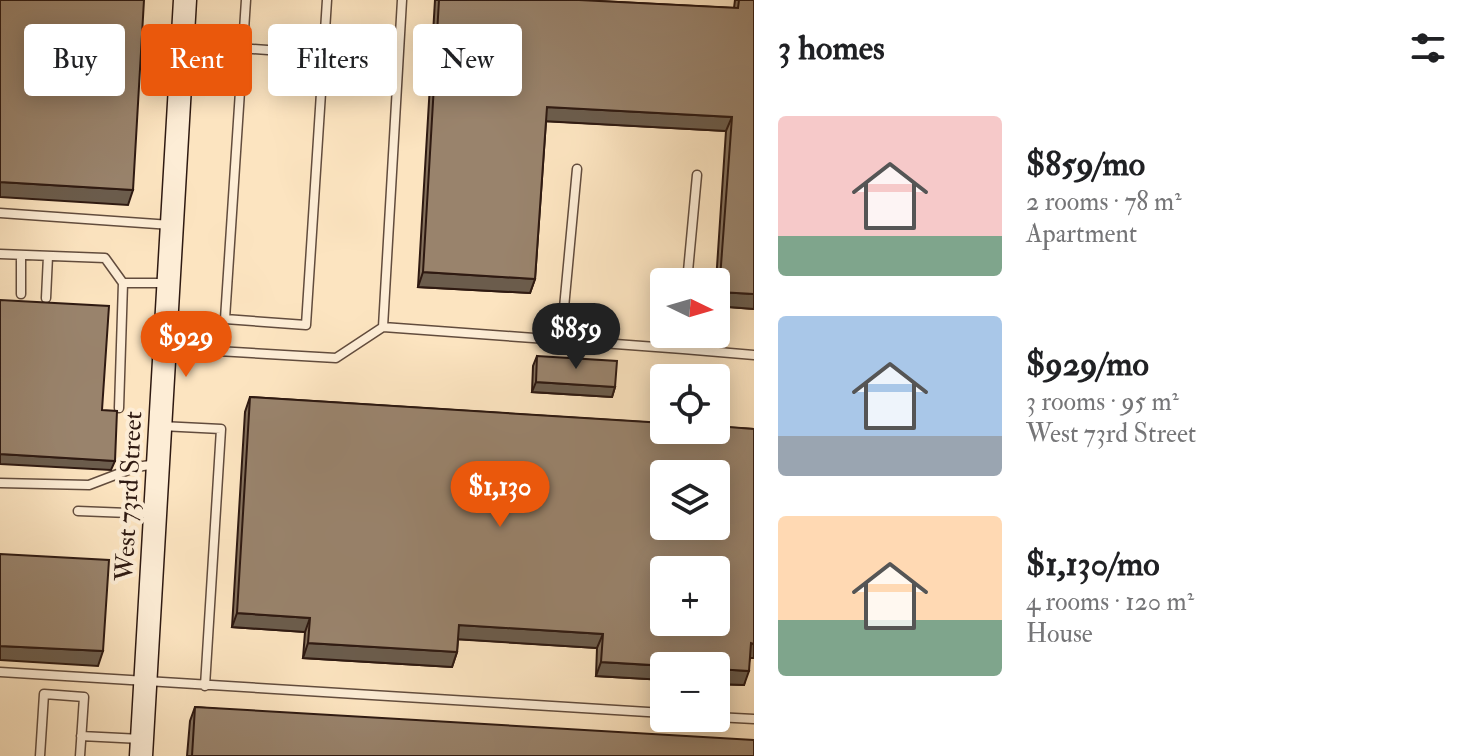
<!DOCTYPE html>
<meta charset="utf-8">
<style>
body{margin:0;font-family:"IM FELL Double Pica",serif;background:#f2f2f2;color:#202124;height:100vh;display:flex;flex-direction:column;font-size:30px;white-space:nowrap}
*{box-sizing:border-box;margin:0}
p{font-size:26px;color:#757577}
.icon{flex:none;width:44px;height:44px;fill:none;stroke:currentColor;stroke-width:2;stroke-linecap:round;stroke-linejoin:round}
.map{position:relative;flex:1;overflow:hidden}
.panel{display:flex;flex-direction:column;background:#fff;width:720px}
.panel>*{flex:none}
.hud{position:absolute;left:24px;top:24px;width:610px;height:72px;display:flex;gap:16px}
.needle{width:52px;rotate:95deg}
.buttons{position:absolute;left:650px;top:268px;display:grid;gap:16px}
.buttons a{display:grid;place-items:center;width:80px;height:80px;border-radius:8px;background:#fff;box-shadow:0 4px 20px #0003;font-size:40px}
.price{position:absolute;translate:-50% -68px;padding:0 18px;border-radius:28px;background:#ea580c;color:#fff;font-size:26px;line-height:52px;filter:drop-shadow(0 2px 4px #0008)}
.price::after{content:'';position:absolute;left:50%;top:48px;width:24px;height:18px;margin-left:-12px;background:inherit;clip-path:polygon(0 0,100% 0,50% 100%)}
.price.on{background:#222;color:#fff}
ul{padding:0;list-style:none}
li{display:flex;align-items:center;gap:24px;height:200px;padding:0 24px}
li span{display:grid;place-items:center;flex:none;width:224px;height:160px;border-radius:8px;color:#555}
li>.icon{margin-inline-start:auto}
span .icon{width:96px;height:96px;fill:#fffc;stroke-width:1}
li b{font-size:34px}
h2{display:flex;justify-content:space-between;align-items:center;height:96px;padding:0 24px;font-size:34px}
.pill{padding:0 28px;border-radius:8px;background:#fff;box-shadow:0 4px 20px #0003;font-size:28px;line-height:72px}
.pill.on{background:#ea580c;color:#fff}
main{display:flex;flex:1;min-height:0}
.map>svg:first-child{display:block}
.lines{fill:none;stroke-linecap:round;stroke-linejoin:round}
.lane-casing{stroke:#624c3d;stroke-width:11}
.secondary-casing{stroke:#2e1911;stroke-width:25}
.lane{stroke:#fdedd6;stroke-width:8}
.secondary{stroke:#fdedd6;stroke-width:22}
.wall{fill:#84715d;stroke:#2e1911;stroke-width:2}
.shaded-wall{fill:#6b5c4c;stroke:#2e1911;stroke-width:2}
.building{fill:#99836c;stroke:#2e1911;stroke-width:2;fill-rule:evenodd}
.labels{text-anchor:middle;stroke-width:8;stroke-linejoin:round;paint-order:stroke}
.street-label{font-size:26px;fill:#2e1911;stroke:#fdedd6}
</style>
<main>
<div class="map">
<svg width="754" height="756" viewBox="0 0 754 756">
<rect width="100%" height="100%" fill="#fce4c0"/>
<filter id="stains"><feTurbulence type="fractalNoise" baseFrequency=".0025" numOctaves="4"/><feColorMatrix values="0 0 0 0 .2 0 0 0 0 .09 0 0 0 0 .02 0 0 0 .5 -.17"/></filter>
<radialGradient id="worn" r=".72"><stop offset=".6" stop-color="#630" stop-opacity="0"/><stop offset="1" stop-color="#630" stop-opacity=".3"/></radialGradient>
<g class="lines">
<defs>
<path id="lane" d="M246 0 225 319 306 325 327 0
M183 44 323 54
M0 213 171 225
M0 254 105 258 123 283H168
M687 282 697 175
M21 294V255
M46 298 48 256
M383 327 402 0
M561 340 683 349V334
M166 348 336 358 383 327 561 340 577 169
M683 349 754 355
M119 408 123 283
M161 426 221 429 205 686
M0 483 89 485 136 467 157 464
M78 511 154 514
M0 672 664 713
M716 717 754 719
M81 736 141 739
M40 756 44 694 84 697 80 756"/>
<path id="secondary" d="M141 756 185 0"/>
</defs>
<use href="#lane" class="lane-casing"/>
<use href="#secondary" class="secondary-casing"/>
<use href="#lane" class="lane"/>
<use href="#secondary" class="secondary"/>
</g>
<path class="wall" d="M435 0H579L734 8 735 0H754V309L716 306V282L726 131 546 121 535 279 530 293 418 287Z
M537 356 615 387 612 397 532 392 533 366Z
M250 397 754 429V658H750L744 685 716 684V666H664V680L596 676 597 648 458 639 457 652 452 667 303 658 305 632 232 627 245 412Z
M195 707 754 756H187L190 721Z"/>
<path class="shaded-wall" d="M547 107 732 117 726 131 542 121Z
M0 182 133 190 128 205 0 197Z
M423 272 535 279 530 293 418 287Z
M719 292 754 294V309L716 306V301Z
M536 382 615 387 612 397 532 392Z
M0 454 115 461 111 470 0 464Z
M237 613 310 618 305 632 232 627Z
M459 625 603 634 597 648 454 639Z
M308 643 457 652 452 667 303 658Z
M751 643 754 644V658H746Z
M0 646 103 651 98 666 0 660Z
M601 662 664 666V680L596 676Z
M716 669 749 671 744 685 716 684Z"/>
<path class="building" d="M0 0H144L133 190 0 182Z
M439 0H579L738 8 739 0H754V294L719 292 732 117 547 107 535 279 423 272Z
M0 300 109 306 102 410 117 411 115 461 0 454Z
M537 356 617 361 615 387 536 382Z
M250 397 664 423V430H716V426L754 429V644L751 643 749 671 716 669V666H669L601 662 603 634 459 625 457 652 308 643 310 618 237 613ZM664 474H716V526H664ZM664 570H716V622H664Z
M0 554 109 560 103 651 0 646Z
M195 707 754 740V756H192Z"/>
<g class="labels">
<g class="street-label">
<text transform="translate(128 496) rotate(-87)" y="9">West 73rd Street</text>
</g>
</g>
<rect width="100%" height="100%" filter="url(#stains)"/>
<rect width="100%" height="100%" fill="url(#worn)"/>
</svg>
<div class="buttons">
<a><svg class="needle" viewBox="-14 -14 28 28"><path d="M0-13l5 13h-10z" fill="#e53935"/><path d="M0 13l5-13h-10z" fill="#757577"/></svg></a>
<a><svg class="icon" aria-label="locate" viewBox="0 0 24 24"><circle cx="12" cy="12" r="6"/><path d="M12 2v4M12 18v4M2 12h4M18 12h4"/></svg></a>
<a><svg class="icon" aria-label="layers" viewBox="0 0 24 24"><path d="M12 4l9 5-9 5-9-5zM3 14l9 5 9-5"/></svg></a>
<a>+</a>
<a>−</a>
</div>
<b class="price on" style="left:576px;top:371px">$859</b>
<b class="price" style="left:186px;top:379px">$929</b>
<b class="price" style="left:500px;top:529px">$1,130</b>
<div class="hud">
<a class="pill">Buy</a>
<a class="pill on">Rent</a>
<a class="pill">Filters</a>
<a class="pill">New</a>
</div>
</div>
<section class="panel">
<h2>3 homes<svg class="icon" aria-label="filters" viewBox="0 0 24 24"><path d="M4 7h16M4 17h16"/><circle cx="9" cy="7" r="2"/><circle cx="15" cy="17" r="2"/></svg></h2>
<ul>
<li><span style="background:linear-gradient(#f6c9c9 75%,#7fa58c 0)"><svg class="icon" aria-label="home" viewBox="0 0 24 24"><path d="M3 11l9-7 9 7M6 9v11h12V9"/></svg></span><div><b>$859/mo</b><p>2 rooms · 78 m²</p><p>Apartment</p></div></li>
<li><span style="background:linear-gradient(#a9c7e8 75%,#9aa5b1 0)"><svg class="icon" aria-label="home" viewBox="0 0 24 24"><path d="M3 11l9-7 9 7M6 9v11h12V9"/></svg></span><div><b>$929/mo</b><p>3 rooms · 95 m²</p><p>West 73rd Street</p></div></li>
<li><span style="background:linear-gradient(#ffd9b3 65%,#7fa58c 0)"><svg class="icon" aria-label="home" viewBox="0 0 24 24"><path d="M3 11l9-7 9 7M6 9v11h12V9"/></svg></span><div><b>$1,130/mo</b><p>4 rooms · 120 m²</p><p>House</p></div></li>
</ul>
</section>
</main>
